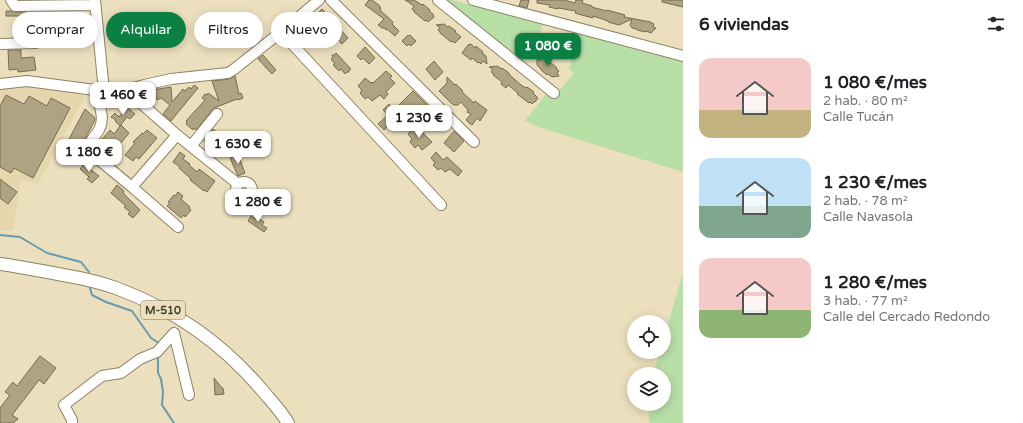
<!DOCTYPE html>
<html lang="es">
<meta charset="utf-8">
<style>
body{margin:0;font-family:"Varela Round",sans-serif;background:#f6f6f6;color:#202124;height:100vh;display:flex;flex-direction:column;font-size:15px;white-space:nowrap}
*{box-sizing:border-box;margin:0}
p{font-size:13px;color:#757577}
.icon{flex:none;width:22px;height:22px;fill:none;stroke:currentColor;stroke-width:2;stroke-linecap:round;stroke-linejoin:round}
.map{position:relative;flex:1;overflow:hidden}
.drawer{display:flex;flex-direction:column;background:#fff;width:340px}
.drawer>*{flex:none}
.guide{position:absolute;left:12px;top:12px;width:380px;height:36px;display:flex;gap:8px}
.fabs{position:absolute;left:627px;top:315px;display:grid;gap:8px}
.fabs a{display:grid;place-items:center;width:44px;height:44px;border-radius:50%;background:#fff;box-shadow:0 2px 10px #0003;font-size:20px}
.price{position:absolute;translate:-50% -34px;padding:0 9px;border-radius:8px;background:#fff;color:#222;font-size:13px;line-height:26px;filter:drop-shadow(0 1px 2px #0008)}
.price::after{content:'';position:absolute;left:50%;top:24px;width:12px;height:9px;margin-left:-6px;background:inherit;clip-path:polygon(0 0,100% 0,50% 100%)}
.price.active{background:#0b8043;color:#fff}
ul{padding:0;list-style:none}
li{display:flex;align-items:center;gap:12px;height:100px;padding:0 16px}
li span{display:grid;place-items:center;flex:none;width:112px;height:80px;border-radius:12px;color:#555}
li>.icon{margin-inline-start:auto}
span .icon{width:48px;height:48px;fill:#fffc;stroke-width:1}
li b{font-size:17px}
h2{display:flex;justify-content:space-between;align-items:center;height:48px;padding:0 16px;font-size:17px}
.tag{padding:0 14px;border-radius:18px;background:#fff;box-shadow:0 2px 10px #0003;font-size:14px;line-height:36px}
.tag.active{background:#0b8043;color:#fff}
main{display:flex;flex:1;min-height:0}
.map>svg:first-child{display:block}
.built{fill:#e5d6ad}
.green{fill:#b8dfa6}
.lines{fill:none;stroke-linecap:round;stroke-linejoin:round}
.stream{stroke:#669cb3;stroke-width:2}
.building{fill:#aea382;stroke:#776c4e}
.minor-casing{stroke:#8d8263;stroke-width:12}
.major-casing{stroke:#8d8263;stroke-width:14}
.minor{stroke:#fff;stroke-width:10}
.major{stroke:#fff;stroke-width:12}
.labels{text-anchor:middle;stroke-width:4;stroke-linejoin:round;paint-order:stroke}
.shield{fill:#ebdfbd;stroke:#746d5a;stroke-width:1}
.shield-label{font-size:11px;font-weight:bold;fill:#413c2f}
</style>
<main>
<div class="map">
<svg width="683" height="423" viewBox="0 0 683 423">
<rect width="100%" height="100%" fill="#ebdfbd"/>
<path class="built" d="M27 86 86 95 38 184 21 179 13 230 0 231V89Z"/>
<path class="green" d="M445 0H452L543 24 536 44 522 61Z
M579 34 683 62V172L541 128 525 121 546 94 553 99 574 73 569 69Z
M683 273V423H649L648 404H664V374H653L660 352H664V337Z"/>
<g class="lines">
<path class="stream" d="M0 235 20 237 47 253 81 262 89 272
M90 288 92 295 106 302 132 311 151 338 159 343
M158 355V373L161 379 163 392 162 405 174 423"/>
</g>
<path class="building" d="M369 0H372L380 6 379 7 381 8 380 10 393 22 392 24 399 31 395 36 387 29 386 30 385 28H382L378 25 384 19 365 5Z
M405 0H414L422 5 423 4 430 10 429 11 433 14 434 17 428 22 426 20 425 21 414 12V11L412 9 414 6Z
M521 0H529L527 8 519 6Z
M537 0H564L575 3 576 0H583L582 3 592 6V7L595 8 607 11V10L625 15 624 17 651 22V23L654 24 653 27 656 28 651 33 646 31 645 32 637 30V29L632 28 630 25 632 19 619 25 608 22V21L593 16V18L578 14 575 13 576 11 558 8V9L549 7 550 5 537 3Z
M662 0H683V7L662 2Z
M322 9 329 16 327 18 336 28 338 27 348 38 342 44 328 30 320 38 323 41 321 42 320 44 317 46 312 41 310 43 304 37 305 36 301 32 305 28V27H306L315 19 314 17Z
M6 11H11L15 12H26V16H6Z
M444 24 448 27 449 26 456 31 455 32 461 37 455 43 452 41 451 42 440 33V32L438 30 440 27 436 25Z
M32 27 33 34H15V28Z
M408 35 409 36 410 35 416 41 411 46 409 44 407 46 402 41Z
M550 35 557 36V35L566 37 565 39 570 40 574 47 570 46 569 49 566 48V49L551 45 552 44 549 43Z
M471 44 475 48 476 46 483 52 482 53 486 56 487 64 483 61 481 64 479 62 478 63 472 58 471 60 462 53 468 45Z
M365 47 375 58 369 64 363 58 361 60 357 56Z
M8 50H21V58L34 57 36 70 18 72V69L9 70Z
M336 53 351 69 349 70V72H347L345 74 341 69 339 71 333 65 335 64 331 59 333 57 332 55H335Z
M263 55 276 70 272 74 258 59Z
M542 57 545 59V58L557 68 556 69 559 71 557 73 559 76 552 77 548 74 547 75 541 70V69L537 65V58L540 60Z
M434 61 443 72 435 80 426 69Z
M497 66 502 69V68L509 73V74L513 78 521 85 526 88 527 87 534 92 533 93 538 98 535 102H534L532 104 530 102 529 103 517 94 518 93 508 85 506 88 501 84 502 82 493 75 494 74 491 72 493 69 489 67Z
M386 71 392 76 390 78 395 83 386 92 388 94 384 99 380 95 372 101 368 97 365 99 360 93 362 90 358 86 365 78 371 83 372 82 373 83Z
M235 76 239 94 241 93 243 98 238 100 237 99 214 108 196 130 194 128 193 130 186 124 187 122 186 121 205 100 202 98 205 94 207 95 208 93 219 101 212 81 229 79Z
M447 77 455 85 456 84 463 91 462 92 474 103 475 101 487 110 480 121 477 118 472 125 469 123 466 120 471 114 467 112 468 110 461 102 458 105H454L451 103 439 91 447 83Z
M194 85 198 88 171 121 163 114 170 105 161 98 157 100 152 90 171 87 172 102 183 89 185 91 189 87 191 89Z
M413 91 428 106 417 116 408 107 399 116 404 121 401 124 398 126 393 121 384 130 378 124 388 115 383 110 389 104 393 110 397 107Z
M6 95 24 104 29 96 47 106 51 98 70 108 33 178 14 168 11 173 0 167V106Z
M112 96H123V100L106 103 104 98Z
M127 107 135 114 130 119 127 117 120 126 115 121 116 120 111 117 115 113 119 117Z
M85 109 95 118V120L72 163 68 161 66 164 58 160Z
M121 125 129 133 120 144H119L108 157 100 150 102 148 98 144 110 130 114 134Z
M413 128 418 134 421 131 432 142 422 150 418 145 415 148 410 142 412 139 408 134Z
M213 129 232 145 231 146 233 148 227 155 225 153 223 156 204 141Z
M147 130 157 138 139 159 136 157 133 161 125 155 135 143 133 142 142 133 143 134Z
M454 131 464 141 454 152 444 143Z
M180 152 185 156 183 159 190 164 189 165 197 172 199 169 215 181 207 192 205 190 204 191 190 180 191 179 189 177 179 168 180 167 173 162Z
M436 152 443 160 447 157 462 171 458 176 450 169 445 172 441 168 438 170 433 165 435 163 431 158Z
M238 155 245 173 238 176 230 158Z
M86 162 92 167 90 169 99 176 92 183 87 179 89 177 80 169Z
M0 179 17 192 8 204 0 198Z
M117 185 124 191 123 193 140 210 133 218 128 214 130 212 124 207 126 206 111 193Z
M178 192 183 196 181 199 190 207 189 208 191 210 185 217 184 215 181 218 167 206 170 203 168 202 174 195 175 196Z
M250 199 251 205 249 207 230 212 229 210 234 207 231 203 235 200 238 203 239 201 241 203Z
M251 216 255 219 256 217 264 222 262 225 267 228 264 232 248 221Z
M40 356 56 368 44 384 39 380 12 415 18 419 13 423H0V408L10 395 5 392 13 382 17 386Z
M214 378 222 388H223L224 394 215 395Z"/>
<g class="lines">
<defs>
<path id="minor" d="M11 0 15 6 95 5
M95 0 104 91
M331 0 474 142
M438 0 554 93
M473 0 683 56
M281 32 441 205
M0 44 36 43
M0 84 27 81 95 90H126L144 85 171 79 228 73 233 70 281 32 319 0
M95 90C99 106 107 119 97 133 93 138 88 144 87 150L132 187 178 227
M126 90 177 135 238 184
M191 146 217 114
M236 190a8 8 0 1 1 16 0a8 8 0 1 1-16 0Z
M132 187 177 135
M72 423V420L64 405 102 376 121 373 140 359 157 352 174 333 189 395"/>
<path id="major" d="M0 264C21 267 42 271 63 275 81 278 99 282 116 288 175 310 221 342 262 390 271 401 281 411 288 423"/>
</defs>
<use href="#minor" class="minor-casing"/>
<use href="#major" class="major-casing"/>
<use href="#minor" class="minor"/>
<use href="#major" class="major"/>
</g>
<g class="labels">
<rect class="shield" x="141" y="301" width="44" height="18" rx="3"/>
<g class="shield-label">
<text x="163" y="314">M-510</text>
</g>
</g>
</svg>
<div class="fabs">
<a><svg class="icon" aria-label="locate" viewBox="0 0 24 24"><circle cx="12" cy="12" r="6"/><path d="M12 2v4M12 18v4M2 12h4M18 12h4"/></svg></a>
<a><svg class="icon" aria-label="layers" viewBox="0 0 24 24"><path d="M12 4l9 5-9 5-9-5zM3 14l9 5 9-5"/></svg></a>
</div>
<b class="price active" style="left:548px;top:67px">1 080 €</b>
<b class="price" style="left:123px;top:116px">1 460 €</b>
<b class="price" style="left:419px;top:139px">1 230 €</b>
<b class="price" style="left:238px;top:165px">1 630 €</b>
<b class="price" style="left:89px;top:173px">1 180 €</b>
<b class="price" style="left:258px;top:223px">1 280 €</b>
<div class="guide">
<a class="tag">Comprar</a>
<a class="tag active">Alquilar</a>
<a class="tag">Filtros</a>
<a class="tag">Nuevo</a>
</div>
</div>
<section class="drawer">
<h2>6 viviendas<svg class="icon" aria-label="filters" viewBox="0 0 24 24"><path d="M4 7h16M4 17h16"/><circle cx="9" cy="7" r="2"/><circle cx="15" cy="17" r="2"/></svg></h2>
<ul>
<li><span style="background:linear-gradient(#f6c9c9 65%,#c2b280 0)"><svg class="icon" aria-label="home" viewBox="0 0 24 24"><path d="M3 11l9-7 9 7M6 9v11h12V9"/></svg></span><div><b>1 080 €/mes</b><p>2 hab. · 80 m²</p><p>Calle Tucán</p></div></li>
<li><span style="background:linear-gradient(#bfe0f5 60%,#7fa58c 0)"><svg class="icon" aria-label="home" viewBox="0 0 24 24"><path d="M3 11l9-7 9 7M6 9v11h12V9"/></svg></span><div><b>1 230 €/mes</b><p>2 hab. · 78 m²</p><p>Calle Navasola</p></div></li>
<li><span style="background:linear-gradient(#f6c9c9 65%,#8fb573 0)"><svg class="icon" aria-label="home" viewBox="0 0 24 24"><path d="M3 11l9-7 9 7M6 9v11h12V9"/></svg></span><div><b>1 280 €/mes</b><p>3 hab. · 77 m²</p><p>Calle del Cercado Redondo</p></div></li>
</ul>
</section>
</main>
